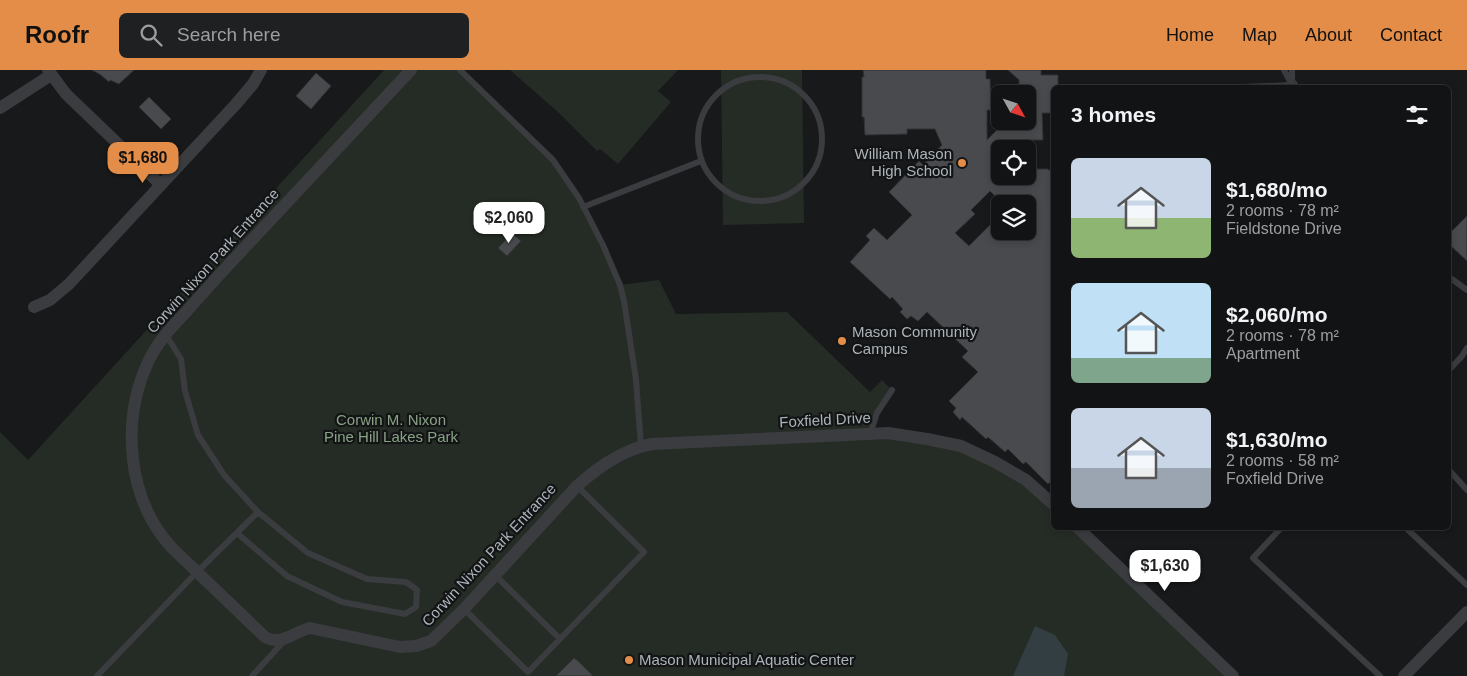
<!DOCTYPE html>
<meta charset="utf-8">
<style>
body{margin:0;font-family:Arial,sans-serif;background:#1f2022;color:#f1f3f6;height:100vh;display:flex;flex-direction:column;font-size:19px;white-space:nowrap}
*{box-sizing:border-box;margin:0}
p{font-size:16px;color:#9c9ea0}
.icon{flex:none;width:28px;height:28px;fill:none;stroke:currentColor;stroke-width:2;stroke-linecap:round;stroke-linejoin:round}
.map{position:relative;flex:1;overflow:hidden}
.details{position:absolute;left:1051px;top:15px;width:400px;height:445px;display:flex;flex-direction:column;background:#121314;border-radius:8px;box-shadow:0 2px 8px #0003,0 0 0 1px #313234}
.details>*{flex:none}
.needle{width:32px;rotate:130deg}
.buttons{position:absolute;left:991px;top:15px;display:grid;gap:10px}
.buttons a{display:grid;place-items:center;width:45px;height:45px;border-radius:8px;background:#121314;box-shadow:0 2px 8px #0003,0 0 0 1px #313234;font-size:25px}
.price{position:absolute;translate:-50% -42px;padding:0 11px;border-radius:10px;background:#fff;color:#222;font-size:16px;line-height:32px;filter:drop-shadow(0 1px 2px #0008)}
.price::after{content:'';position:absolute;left:50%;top:30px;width:15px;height:11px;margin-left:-8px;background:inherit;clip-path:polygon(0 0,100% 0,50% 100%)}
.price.current{background:#e38d48;color:#111}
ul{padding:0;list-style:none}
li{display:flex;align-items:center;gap:15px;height:125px;padding:0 20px}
li span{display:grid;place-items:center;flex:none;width:140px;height:100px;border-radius:8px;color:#555}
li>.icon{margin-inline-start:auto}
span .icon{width:60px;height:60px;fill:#fffc;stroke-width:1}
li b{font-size:21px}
h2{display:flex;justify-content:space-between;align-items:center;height:60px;padding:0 20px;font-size:21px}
header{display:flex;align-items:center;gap:30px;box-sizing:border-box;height:70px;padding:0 25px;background:#e38d48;color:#111}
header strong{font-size:24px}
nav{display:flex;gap:28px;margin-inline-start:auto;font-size:18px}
.search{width:350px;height:45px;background:#1f2022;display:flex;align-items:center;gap:12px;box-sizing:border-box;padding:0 18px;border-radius:8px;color:#9c9ea0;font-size:19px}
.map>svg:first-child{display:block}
.green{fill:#252c25}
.water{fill:#323e42}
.building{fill:#484a4d;stroke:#333336;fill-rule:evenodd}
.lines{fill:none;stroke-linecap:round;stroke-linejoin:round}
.lane{stroke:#3a3c3f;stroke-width:6}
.street{stroke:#3a3c3f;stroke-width:12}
.poi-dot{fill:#e38d48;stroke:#131415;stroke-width:2}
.labels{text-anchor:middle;stroke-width:4.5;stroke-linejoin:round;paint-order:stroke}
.poi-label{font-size:15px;fill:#acb3b9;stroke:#131415;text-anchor:start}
.street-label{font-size:15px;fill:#acb3b9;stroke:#131415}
.park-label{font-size:15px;fill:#89a285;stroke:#131415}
</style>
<header>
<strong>Roofr</strong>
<div class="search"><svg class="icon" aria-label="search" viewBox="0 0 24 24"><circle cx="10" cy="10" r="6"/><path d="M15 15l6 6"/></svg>Search here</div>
<nav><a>Home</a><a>Map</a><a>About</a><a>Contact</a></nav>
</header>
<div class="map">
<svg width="1467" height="606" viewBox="0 0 1467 606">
<rect width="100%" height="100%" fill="#18191a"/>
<path class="green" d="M384 0H460L553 90 579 128 620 215 659 210 676 244 787 242 870 322 882 310 892 320 877 343 870 364 961 376 1054 435V458H1078L1233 606H0V362L28 390Z
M510 0H678L658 21 671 32 618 94 600 79 597 81 559 43Z
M721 0H802L804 153 723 155Z"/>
<path class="water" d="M1035 556 1055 565 1068 584 1064 606H1013Z"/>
<path class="building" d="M92 0H134L119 14 110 10 109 12 101 5Z
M863 0H986V9H990L991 40H987V70L1006 51H1028V24H1019V10L1008 0H1041V5H1058V18H1054V43H1042L1043 70H1022L1013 79H1000V106H1028V99H1048L1054 104V408L1048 414 1026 392 1023 394 1008 379 1005 382 988 367 986 369 962 347 960 350 953 342 956 338 949 331 978 302 962 287 968 281 927 242 918 251 911 246 907 249 900 242 903 239 892 227 890 229 850 192 870 170 866 166 874 158 887 170 912 145 889 122 919 91 923 95 942 75 935 59H907V64L865 65 864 47H862V7H864ZM990 121 1003 134H1028V161H1000V145L969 176 955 163 975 144 971 140Z
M316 3 331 16 311 39 296 26Z
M149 27 171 49 161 59 139 37Z
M1467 146V191L1449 174V164Z
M512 163 521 171 507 186 498 178Z
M574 588 578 591 593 606H556Z"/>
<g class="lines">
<path class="lane" d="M460 0 553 90 579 128 603 175 620 215 624 231 636 310 641 376
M1284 0 1292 15
M698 69a62 62 0 1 1 124 0a62 62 0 1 1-124 0Z
M1292 13V0
M1220 18 1292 15
M583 137 701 91
M1449 207 1467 220
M1449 300 1462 286 1467 278
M870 364 877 343 892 320
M1449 400 1467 420
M1281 458 1253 488 1380 606
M1406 458 1467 515
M237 463 287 506 342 532 405 544 416 537 417 520 406 512 367 509 308 483 258 442
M495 505 560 569
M464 539 528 602 644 482 577 416
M97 606 196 503 258 442 224 405 198 365 185 321 181 289 166 265
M252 606 285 570"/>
<path class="street" d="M48 0 66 24 161 115
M411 0C352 63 293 126 235 188 218 206 202 224 186 242 173 256 158 271 149 290 121 349 126 428 172 478L265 567C282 576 293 562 310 558L400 577 416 576 431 571 464 539 577 416C597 398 624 379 652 374L888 363 927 369 961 376 995 392 1026 410 1054 435
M1292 15 1293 18
M0 38 51 5
M34 237 50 230 69 214 236 34 253 14 261 0
M1078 458 1233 606
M1404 606 1467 542"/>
</g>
<g class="poi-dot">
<circle cx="962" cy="93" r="5"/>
<circle cx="842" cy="271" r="5"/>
<circle cx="629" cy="590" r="5"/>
</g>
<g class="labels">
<g class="poi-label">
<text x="952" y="89" text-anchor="end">William Mason<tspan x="952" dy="17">High School</tspan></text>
<text x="852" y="267">Mason Community<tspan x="852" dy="17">Campus</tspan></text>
<text x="639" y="595">Mason Municipal Aquatic Center</text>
</g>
<g class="street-label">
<text transform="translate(213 191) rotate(-48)" y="5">Corwin Nixon Park Entrance</text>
<text transform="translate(825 350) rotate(-3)" y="5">Foxfield Drive</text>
<text transform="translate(489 485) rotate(-47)" y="5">Corwin Nixon Park Entrance</text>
</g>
<g class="park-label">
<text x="391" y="355">Corwin M. Nixon<tspan x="391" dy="17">Pine Hill Lakes Park</tspan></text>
</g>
</g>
</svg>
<div class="buttons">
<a><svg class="needle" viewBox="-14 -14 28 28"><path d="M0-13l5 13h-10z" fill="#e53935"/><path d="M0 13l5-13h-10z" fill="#9c9ea0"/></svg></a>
<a><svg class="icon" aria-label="locate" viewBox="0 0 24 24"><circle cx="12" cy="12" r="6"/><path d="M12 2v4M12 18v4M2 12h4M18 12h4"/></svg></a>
<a><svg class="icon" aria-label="layers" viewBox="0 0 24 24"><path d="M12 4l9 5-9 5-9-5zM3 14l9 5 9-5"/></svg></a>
</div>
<b class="price current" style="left:143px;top:114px">$1,680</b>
<b class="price" style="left:509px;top:174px">$2,060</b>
<b class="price" style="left:1165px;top:522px">$1,630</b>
<section class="details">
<h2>3 homes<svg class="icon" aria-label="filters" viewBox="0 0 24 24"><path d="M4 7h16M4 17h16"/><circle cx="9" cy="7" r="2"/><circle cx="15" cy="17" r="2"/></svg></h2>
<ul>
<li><span style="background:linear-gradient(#c9d6e8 60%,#8fb573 0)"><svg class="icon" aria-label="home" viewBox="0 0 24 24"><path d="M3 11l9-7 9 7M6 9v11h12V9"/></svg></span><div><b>$1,680/mo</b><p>2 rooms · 78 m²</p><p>Fieldstone Drive</p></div></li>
<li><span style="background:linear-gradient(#bfe0f5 75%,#7fa58c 0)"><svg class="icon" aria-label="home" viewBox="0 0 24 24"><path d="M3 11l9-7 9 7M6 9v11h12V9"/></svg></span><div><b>$2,060/mo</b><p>2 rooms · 78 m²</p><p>Apartment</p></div></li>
<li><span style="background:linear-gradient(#c9d6e8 60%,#9aa5b1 0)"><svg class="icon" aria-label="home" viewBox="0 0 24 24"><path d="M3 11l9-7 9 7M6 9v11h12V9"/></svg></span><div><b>$1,630/mo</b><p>2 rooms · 58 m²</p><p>Foxfield Drive</p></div></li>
</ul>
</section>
</div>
